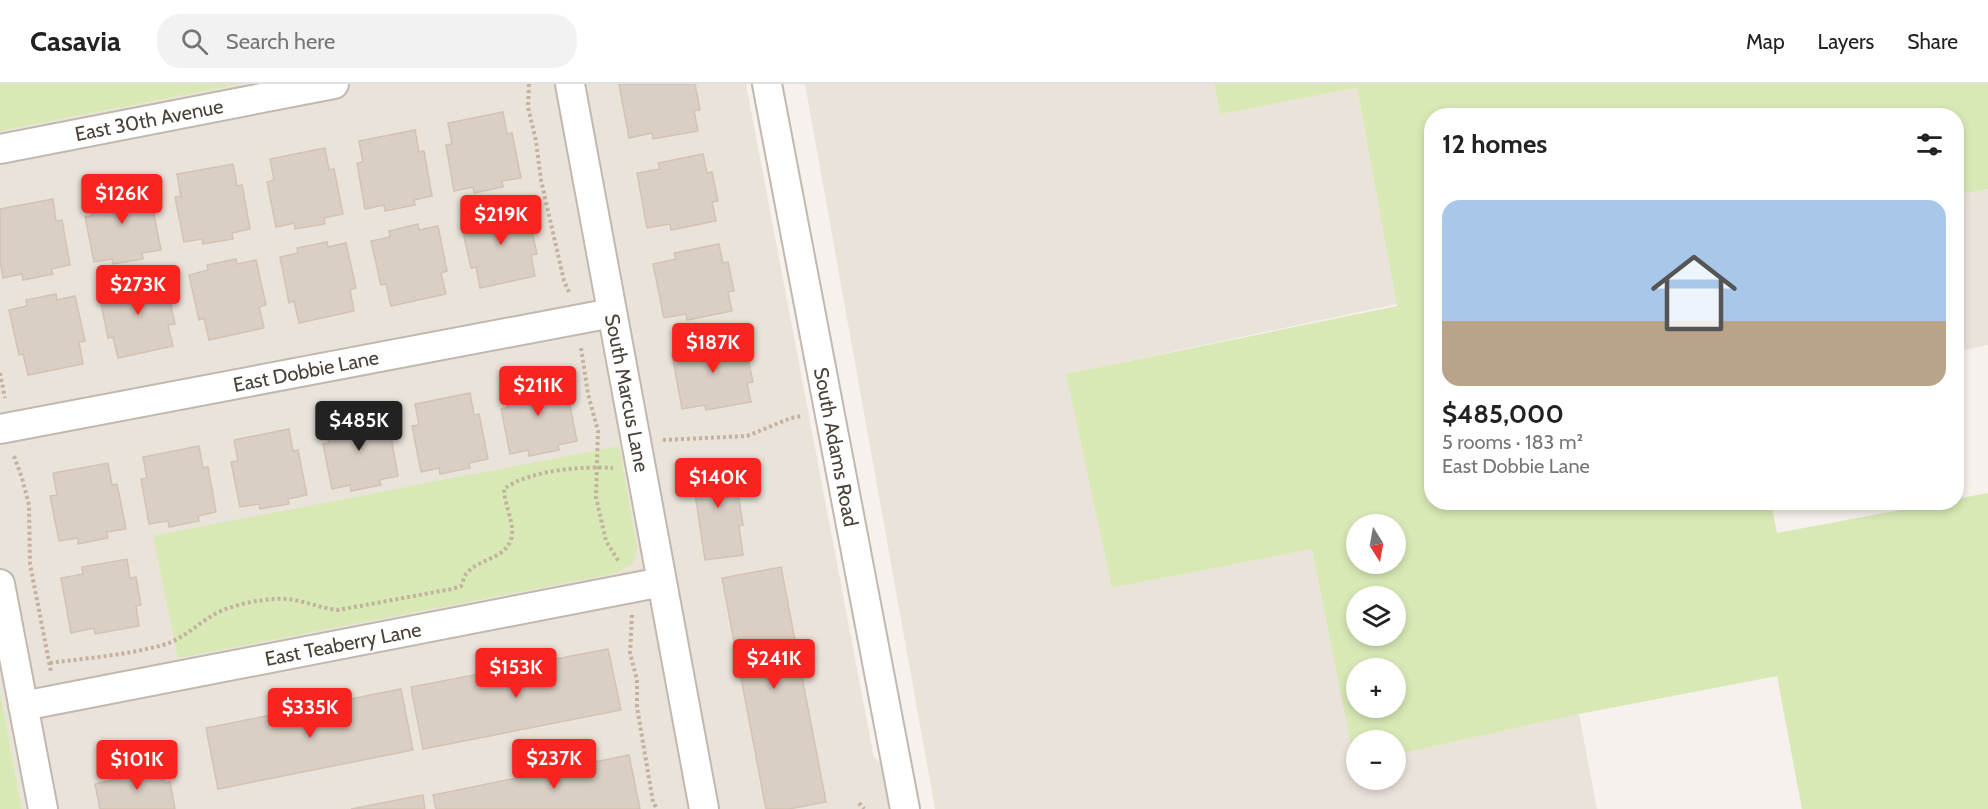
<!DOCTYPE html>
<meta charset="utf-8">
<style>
body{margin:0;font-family:Cabin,sans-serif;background:#f2f2f2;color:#222;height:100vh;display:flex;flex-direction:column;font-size:22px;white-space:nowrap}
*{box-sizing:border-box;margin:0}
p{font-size:20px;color:#767676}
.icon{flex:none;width:33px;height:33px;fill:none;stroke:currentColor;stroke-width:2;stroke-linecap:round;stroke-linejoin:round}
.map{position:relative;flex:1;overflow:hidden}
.details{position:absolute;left:1424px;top:24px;width:540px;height:402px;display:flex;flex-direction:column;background:#fff;border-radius:24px;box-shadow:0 3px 9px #0003}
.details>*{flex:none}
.needle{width:39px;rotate:169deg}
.controls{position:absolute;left:1346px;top:430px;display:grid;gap:12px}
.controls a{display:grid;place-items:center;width:60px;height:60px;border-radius:50%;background:#fff;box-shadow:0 3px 9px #0003;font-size:30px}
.price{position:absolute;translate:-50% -51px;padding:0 14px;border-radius:6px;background:#f9241f;color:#fff;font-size:20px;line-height:39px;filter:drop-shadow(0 2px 3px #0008)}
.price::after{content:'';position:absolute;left:50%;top:36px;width:18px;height:14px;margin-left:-9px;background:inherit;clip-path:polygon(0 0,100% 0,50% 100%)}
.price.current{background:#222;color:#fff}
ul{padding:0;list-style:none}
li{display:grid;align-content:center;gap:12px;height:318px;padding:0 18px}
li span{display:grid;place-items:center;height:186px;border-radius:18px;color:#555}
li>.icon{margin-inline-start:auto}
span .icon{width:108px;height:108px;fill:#fffc;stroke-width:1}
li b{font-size:26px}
h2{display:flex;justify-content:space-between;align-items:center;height:72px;padding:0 18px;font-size:26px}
header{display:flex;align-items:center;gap:36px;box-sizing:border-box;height:84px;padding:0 30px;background:#fff;border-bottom:2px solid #e0e0e0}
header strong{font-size:28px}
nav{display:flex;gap:33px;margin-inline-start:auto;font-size:21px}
.search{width:420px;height:54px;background:#f2f2f2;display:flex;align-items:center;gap:15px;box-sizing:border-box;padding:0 21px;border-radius:24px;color:#767676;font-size:22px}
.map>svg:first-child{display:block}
.residential{fill:#eae3da}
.green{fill:#d8e9b5;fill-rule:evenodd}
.building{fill:#dacfc4;stroke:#d2c3b4;stroke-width:1.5}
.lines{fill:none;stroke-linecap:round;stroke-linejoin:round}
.minor-casing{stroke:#c1b8ae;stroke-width:32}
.path{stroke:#c3b29f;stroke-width:4;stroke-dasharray:3 3;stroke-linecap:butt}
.minor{stroke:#fff;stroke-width:28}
.labels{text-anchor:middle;stroke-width:4.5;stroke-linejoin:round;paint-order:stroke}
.street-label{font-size:20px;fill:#4a4139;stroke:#fff}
</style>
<header>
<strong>Casavia</strong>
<div class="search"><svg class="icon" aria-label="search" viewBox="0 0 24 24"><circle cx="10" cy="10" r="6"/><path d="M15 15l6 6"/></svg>Search here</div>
<nav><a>Map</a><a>Layers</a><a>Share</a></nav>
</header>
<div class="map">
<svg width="1988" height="725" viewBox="0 0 1988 725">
<rect width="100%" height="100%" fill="#f6f1ec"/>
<path class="residential" d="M241 0H746L874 674 884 681 892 725H22L0 607V47Z
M805 0H1214L1220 30 1357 4 1397 220 1067 290 1112 504 1312 465 1356 679V696H1395V671L1579 630 1597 725H935Z
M1988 105V261L1960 267 1956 246V111Z"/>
<path class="green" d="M0 0H241L0 47Z
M1214 0H1988V105L1956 111V32H1431V418L1771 419 1777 449 1938 419 1956 418V415L1988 409V725H1802L1777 592 1579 630 1395 671V657H1356L1355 680 1312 465 1112 504 1066 290 1397 222 1357 4 1220 30ZM1356 441H1395V480H1356ZM1356 513H1395V552H1356ZM1356 585H1395V624H1356Z
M619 362 637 463 633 479 617 489 178 574 153 452Z
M0 607 22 725H0Z"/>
<path class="building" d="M619 0H695L700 26 694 27 698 47 653 55 652 49 629 54Z
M503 28 507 50 512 49 521 94 502 97 503 103 474 109 473 103 454 107 446 61 452 60 448 39Z
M415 46 419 68 424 67 432 112 414 116 415 121 385 127 384 121 365 125 357 79 363 78 359 57Z
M325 64 329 86 334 85 343 130 324 134 325 140 295 145 294 139 276 143 267 98 274 96 270 75Z
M703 70 707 89 712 88 718 117 712 118 716 137 671 146 670 140 647 144 637 89 660 85 658 79Z
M233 80 237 102 242 101 250 145 232 149 233 155 203 160 202 155 184 158 175 113 181 112 177 90Z
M143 100 147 122 152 121 161 166 142 169 143 175 113 180 112 175 94 178 85 133 92 132 88 111Z
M53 115 56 137 62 136 70 181 51 185 53 190 23 196 22 190 3 194 0 176V125Z
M508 123 509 128 527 125 537 170 531 171 535 192 480 204 476 183 471 184 461 139 480 135 478 130Z
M418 140 419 146 438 142 447 187 441 189 446 210 391 222 386 200 381 201 371 157 390 153 389 147Z
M327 158 328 163 346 159 356 204 350 206 354 227 299 239 294 217 289 219 280 173 298 169 297 164Z
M719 160 723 179 728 178 734 207 728 208 732 227 687 236 686 230 664 234 653 180 676 175 674 169Z
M236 175 237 180 256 176 266 221 259 223 264 244 209 256 204 234 199 236 189 191 208 186 207 181Z
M145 193 146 198 165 195 175 240 168 241 173 262 118 274 113 253 108 254 99 209 117 205 116 199Z
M56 210 57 216 75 212 85 257 79 258 83 280 28 291 23 270 19 271 9 226 27 222 26 216Z
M738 251 742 270 747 269 753 298 747 299 751 318 706 326 705 321 682 325 672 270 694 266 693 259Z
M559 291 563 313 568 312 577 357 558 361 559 366 529 372 528 366 510 370 501 325 508 323 503 302Z
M470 309 474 331 479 330 488 375 469 379 470 384 440 390 439 384 421 388 412 342 419 341 415 320Z
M381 327 385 348 390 347 398 392 379 396 381 401 351 407 350 401 332 405 323 360 329 359 325 337Z
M289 345 293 367 298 366 307 411 288 415 289 420 260 425 259 420 240 423 231 378 238 377 234 356Z
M199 362 203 384 208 383 216 428 198 432 199 437 169 443 168 437 149 440 141 395 147 394 143 373Z
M733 376 743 441 739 442 743 471 705 476 691 383Z
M108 379 112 401 117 400 126 445 107 448 108 454 78 460V454L59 457 50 412 57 411 53 389Z
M127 475 130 494 136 493 141 521 136 522 139 542 95 550 94 544 71 549 61 494 83 490 82 483Z
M781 483 826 718 789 725H766L722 494Z
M608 565 621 626 423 665 411 603Z
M401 605 413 666 218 705 206 644Z
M629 671 640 725H436L433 711Z
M161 680 165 699 170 698 175 725H100L95 700 118 695 116 689Z
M423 711 425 725H351Z"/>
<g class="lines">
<defs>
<path id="minor" d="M570 0 704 725
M767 0 905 725
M0 65 334 0
M0 345 612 229
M0 500 43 725
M23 622 662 498"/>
</defs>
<use href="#minor" class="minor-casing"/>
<path class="path" d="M529 0 528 23 536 57 541 96 564 197 569 208
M581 264 588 310 598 347 596 413 606 457 619 478
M0 289 5 314
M663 356 747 352 791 334 802 332
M14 372 22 394 29 421 30 480 51 588
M632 531 630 569 637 596V623L653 718 657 725
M50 579C87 574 127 571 163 561 181 556 194 543 210 533 226 522 256 516 275 515 297 513 317 524 338 526L452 505 461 502C463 498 464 492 467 489 480 473 508 476 512 451 514 439 504 419 504 405 529 386 583 382 613 384
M859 719 864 725"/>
<use href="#minor" class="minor"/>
</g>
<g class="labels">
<g class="street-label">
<text transform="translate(149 36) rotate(-11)" y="7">East 30th Avenue</text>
<text transform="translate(306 287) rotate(-11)" y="7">East Dobbie Lane</text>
<text transform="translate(627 309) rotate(79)" y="7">South Marcus Lane</text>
<text transform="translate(836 363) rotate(79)" y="7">South Adams Road</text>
<text transform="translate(343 560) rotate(-11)" y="7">East Teaberry Lane</text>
</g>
</g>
</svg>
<div class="controls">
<a><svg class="needle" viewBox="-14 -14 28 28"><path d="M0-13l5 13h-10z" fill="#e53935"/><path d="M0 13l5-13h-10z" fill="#767676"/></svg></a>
<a><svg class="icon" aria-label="layers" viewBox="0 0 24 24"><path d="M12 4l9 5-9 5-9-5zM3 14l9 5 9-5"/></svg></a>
<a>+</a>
<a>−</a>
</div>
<b class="price" style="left:122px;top:141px">$126K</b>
<b class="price" style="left:501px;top:162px">$219K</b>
<b class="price" style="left:138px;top:232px">$273K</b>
<b class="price" style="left:713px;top:290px">$187K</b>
<b class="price" style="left:538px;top:333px">$211K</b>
<b class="price current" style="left:359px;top:368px">$485K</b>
<b class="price" style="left:718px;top:425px">$140K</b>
<b class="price" style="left:774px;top:606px">$241K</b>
<b class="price" style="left:516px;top:615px">$153K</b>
<b class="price" style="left:310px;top:655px">$335K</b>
<b class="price" style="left:554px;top:706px">$237K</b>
<b class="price" style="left:137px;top:707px">$101K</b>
<section class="details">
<h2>12 homes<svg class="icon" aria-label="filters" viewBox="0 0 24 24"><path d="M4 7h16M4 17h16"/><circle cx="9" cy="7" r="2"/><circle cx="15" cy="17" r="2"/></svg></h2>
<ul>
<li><span style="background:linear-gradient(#a9c7e8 65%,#b9a48a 0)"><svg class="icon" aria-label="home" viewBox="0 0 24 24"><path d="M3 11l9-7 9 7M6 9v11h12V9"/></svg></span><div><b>$485,000</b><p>5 rooms · 183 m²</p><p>East Dobbie Lane</p></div></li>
</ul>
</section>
</div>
